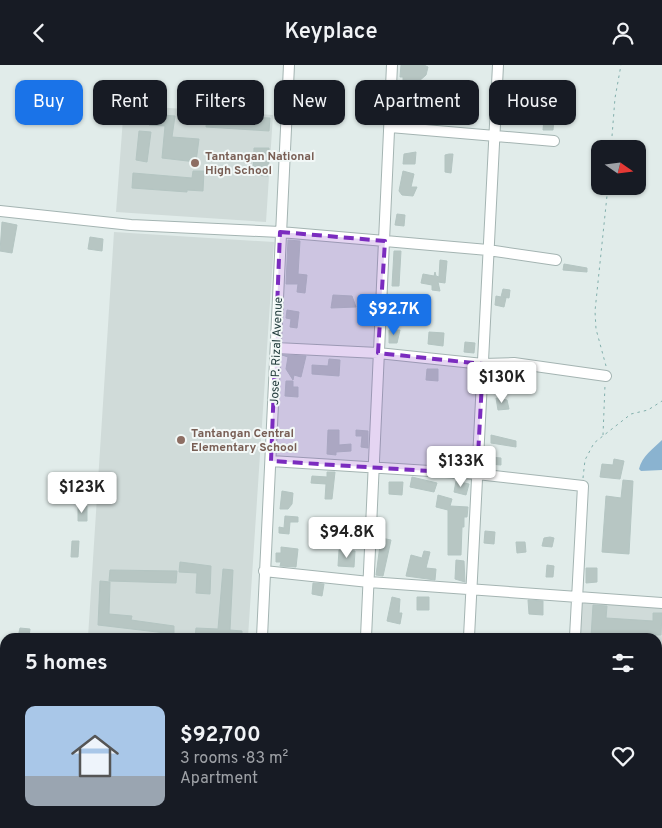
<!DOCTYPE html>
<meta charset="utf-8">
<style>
body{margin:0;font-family:Overpass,sans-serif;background:#20242c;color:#f1f3f6;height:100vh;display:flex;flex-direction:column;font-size:19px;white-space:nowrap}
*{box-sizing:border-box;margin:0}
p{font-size:16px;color:#9ea1a6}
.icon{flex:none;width:28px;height:28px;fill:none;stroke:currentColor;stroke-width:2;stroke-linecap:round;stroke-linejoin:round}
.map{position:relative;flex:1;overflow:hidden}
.drawer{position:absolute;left:0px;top:568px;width:662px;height:196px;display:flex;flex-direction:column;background:#171b24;border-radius:15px 15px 0 0;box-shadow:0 1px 4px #0004}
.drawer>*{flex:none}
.banner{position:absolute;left:15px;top:15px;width:632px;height:45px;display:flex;gap:10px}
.needle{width:32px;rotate:104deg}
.controls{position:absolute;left:591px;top:75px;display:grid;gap:10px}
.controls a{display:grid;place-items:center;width:55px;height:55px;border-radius:10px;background:#171b24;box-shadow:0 1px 4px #0004;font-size:25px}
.price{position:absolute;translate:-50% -42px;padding:0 11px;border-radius:5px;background:#fff;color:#222;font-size:16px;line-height:32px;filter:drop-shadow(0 1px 2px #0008)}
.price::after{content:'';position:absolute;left:50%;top:30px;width:15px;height:11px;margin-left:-8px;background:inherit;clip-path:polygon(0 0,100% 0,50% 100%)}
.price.current{background:#1a73e8;color:#fff}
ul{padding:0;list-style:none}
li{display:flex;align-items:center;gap:15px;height:125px;padding:0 25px}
li span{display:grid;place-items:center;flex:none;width:140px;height:100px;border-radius:10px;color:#555}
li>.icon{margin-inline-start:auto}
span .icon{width:60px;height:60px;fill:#fffc;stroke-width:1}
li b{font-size:21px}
h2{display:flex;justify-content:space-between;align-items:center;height:60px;padding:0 25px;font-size:21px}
.tag{padding:0 18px;border-radius:10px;background:#171b24;box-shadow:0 1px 4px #0004;font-size:18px;line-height:45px}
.tag.current{background:#1a73e8;color:#fff}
header{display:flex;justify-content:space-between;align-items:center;height:65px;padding:0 25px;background:#171b24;font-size:22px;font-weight:600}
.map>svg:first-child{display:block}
.built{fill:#d0dbd9}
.water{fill:#8ab3d0}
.building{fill:#b7c6c3;stroke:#b4c5c2}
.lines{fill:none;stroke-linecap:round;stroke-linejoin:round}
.minor-casing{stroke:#a4b4b2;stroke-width:12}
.major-casing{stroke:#c1c8c8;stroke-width:14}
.highway-casing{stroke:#c1c8c8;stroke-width:16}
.path{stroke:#82afac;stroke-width:1;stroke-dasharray:2.5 4;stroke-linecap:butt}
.minor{stroke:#fff;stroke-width:10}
.major{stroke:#67a0a0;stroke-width:12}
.highway{stroke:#2e6568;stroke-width:14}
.marked{fill:#7b2cbf;fill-opacity:0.2;stroke:#7b2cbf;stroke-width:4;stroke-dasharray:10 6;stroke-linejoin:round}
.education-dot{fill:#8d6e63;stroke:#f2f8f7;stroke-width:2}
.labels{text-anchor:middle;stroke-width:4;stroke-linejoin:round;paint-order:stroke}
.education-label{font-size:12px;font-weight:bold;fill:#785e54;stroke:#f2f8f7;text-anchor:start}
.street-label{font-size:12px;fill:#223c3c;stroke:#f2f8f7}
</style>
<header><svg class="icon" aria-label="back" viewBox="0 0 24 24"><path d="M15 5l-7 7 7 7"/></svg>Keyplace<svg class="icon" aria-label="person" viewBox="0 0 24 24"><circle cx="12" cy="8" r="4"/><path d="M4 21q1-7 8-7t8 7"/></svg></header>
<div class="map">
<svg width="662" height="763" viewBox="0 0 662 763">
<rect width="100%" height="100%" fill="#e1ecea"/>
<path class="built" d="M124 40 273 50 266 157 116 147Z
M114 167 274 177 248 572H88Z
M582 537 662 543V667L658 666V572H580Z"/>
<path class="water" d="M662 375V405L641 406 639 404C642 391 653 384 662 375Z"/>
<path class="building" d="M401 0H424L428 2 426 10 418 17 403 15V12H400Z
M401 30 423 32V53L415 52 416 40 400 39Z
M150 49 175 51 172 72 199 74 196 97 162 93 165 61 149 60Z
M207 51 248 54V52L270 53 269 66 206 62Z
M544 54H554L553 65H543Z
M139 66 151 67 147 97 136 95Z
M254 83H269L268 111 253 110Z
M416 87 415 99H403L404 89Z
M449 89H453L451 108 445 107V90Z
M193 106H204L203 126 187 125V127L132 123 133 108 192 113Z
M403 106 414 109 411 122H417L413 131 402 130 399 126Z
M397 149 405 150 404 161 395 160Z
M2 157 17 160 12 188 0 186Z
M90 172 103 174 102 186 88 184Z
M288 175 300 176 298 209 307 210 305 228 297 227 298 219H286Z
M394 186H401L399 221H392Z
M440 195 447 196 445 218 438 217 440 226 432 225V220L421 218 423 209 434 211 435 207 436 211 439 212Z
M564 199 587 203V207L563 205Z
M503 224 510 225 509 233 503 232 506 233 504 242 495 240 496 231 501 232Z
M333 230 352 231 356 242 331 243Z
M287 245 299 247 297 263 290 262 291 254 286 253Z
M389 265H400L397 278H389Z
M429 267 444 268 443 281 428 279Z
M465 277 475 278 474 288 464 287Z
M282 290 306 291 301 312 294 310 293 315 286 304 288 292Z
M329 294 340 295 339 311 312 309V300L328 301Z
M427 304H438V316L426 315Z
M502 305V319H492V306Z
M286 316H293V322H298V332L285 331Z
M496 333 507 335 509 344 498 345Z
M328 365H339V380L351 379V386L336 387V390L327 389Z
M356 365 368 366V383L361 382 362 371H356Z
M491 370 516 376V382L491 378Z
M489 392 501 393V400L489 399Z
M614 394 624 396 620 414 600 412 602 399 613 400Z
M327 407H335L332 434H325L326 419 311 418 312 411 327 412Z
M412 412 437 418 434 427 410 422Z
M623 415 633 416 629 489 602 487 606 431 621 433Z
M456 416 469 419 466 430 454 427Z
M389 417H403L402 430 389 429Z
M282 426 293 428 292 439 288 444H280Z
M438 430 452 434 450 441 468 442 467 452H464V462H462L461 490H448V445L436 442Z
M78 441H87V456H78Z
M285 451 298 452V457H290L289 469 279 468V462L284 463Z
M485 466 495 467 494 479 484 478Z
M550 472 554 473 552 482 542 481 544 473Z
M381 473 391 475 383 511 376 510Z
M72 476H79L78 492H71Z
M516 477H525L526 487 517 488Z
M281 482 298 484 296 502 280 501 281 497H276V488H281Z
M339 485 355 486 354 502 338 501Z
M424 486 430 487 426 503 436 504 435 515 406 511 411 490 422 493Z
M456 495 464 496 465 517 455 514Z
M180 497 211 501 210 529 196 528 197 508 179 507Z
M547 500 554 501 553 512H546Z
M586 503H597V517L586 518Z
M223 504 233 505 230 565 242 566V572H195L196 563 218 564Z
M110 505 177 506 176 518 109 516Z
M100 516 110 517 109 549 132 551 131 555 174 561V569L98 560Z
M313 518 324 519 322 531 312 529Z
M392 532 400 534 399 548H402L400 559 387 556Z
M417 532H429V545H417Z
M528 535 543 536V550L529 549Z
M593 540 607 541 606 553 653 556V548H662L661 570 607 569V572H591Z
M20 563 30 564 29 572H18Z"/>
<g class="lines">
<defs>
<path id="minor" d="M390 62 554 76
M0 146 131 160 280 167 385 176 488 185 556 195
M276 283 378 288 483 299 514 298 606 311
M271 396 477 409 583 421 575 572
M264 506 369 517 662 538
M262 572 289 0
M366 572 392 0
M469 572 498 0
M658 730 662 731
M564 760H630
M47 762 65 763
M150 763 151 759
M253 763V759
M357 763V759
M458 763 459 759"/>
<path id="major" d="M564 763V759"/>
<path id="highway" d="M0 621 5 622
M0 632H5
M658 670H662
M658 680H662"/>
</defs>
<use href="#minor" class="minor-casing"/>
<use href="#major" class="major-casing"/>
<use href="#highway" class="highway-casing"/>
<path class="path" d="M611 84 615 33 621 0
M606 301 596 264 595 246 608 121
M603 370 605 320
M583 413 585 395 594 378 631 349 648 345 662 336"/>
<use href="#minor" class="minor"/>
<use href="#major" class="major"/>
<use href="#highway" class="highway"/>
</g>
<path class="marked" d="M280 167 385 176 378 288 483 299 477 409 271 396Z"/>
<g class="education-dot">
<circle cx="195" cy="98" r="5"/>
<circle cx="181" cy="375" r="5"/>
</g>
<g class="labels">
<g class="education-label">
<text x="205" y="95">Tantangan National<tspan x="205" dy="14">High School</tspan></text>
<text x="191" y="372">Tantangan Central<tspan x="191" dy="14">Elementary School</tspan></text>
</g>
<g class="street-label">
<text transform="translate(276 286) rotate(-88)" y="4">Jose P. Rizal Avenue</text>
</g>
</g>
</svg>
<div class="controls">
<a><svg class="needle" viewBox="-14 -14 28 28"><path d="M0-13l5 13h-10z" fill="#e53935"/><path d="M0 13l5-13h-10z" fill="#9ea1a6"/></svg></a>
</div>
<b class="price current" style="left:394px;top:271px">$92.7K</b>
<b class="price" style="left:502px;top:339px">$130K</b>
<b class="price" style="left:461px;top:423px">$133K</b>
<b class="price" style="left:82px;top:449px">$123K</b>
<b class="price" style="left:347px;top:494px">$94.8K</b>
<div class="banner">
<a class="tag current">Buy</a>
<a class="tag">Rent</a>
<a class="tag">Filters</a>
<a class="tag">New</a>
<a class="tag">Apartment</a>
<a class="tag">House</a>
</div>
<section class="drawer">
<h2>5 homes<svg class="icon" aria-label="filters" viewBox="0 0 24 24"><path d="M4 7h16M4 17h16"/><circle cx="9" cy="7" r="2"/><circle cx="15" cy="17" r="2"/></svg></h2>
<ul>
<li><span style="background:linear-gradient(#a9c7e8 70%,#9aa5b1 0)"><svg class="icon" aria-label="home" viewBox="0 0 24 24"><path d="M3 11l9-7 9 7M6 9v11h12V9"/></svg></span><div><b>$92,700</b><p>3 rooms · 83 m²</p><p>Apartment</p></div><svg class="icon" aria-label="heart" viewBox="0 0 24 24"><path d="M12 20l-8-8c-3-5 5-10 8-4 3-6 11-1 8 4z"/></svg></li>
</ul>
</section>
</div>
